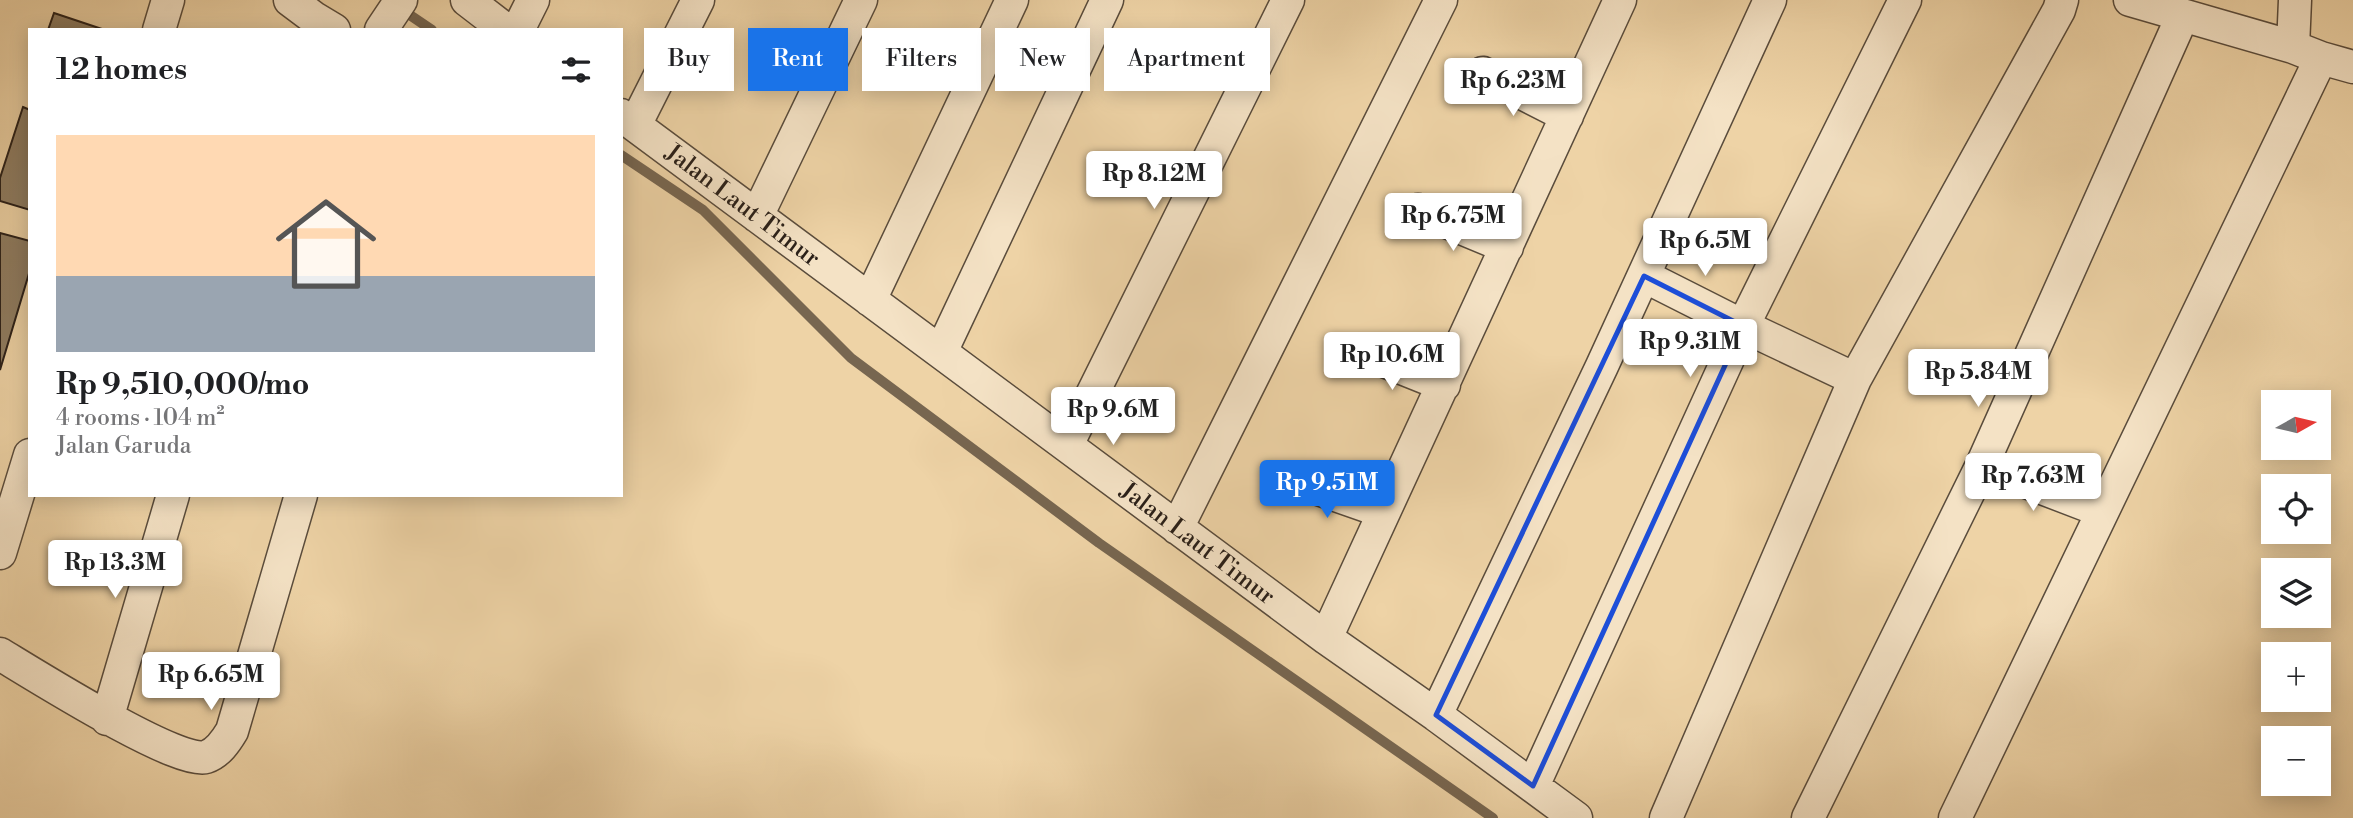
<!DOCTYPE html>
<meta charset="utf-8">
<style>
body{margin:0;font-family:"Libre Bodoni",serif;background:#f2f2f2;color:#202124;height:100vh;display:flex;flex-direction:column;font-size:26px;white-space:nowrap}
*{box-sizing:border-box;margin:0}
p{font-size:23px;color:#757577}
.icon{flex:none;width:38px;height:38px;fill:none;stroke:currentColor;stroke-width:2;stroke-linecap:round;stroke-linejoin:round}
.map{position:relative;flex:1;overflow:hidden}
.side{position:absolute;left:28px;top:28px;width:595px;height:469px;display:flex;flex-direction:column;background:#fff;border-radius:0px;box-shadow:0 4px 18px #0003}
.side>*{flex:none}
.hud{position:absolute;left:644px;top:28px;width:665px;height:63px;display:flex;gap:14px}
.needle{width:46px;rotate:82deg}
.controls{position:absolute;left:2261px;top:390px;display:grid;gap:14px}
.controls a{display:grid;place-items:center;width:70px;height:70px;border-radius:0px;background:#fff;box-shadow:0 4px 18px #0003;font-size:35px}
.price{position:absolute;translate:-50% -60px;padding:0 16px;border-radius:7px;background:#fff;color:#222;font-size:23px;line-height:46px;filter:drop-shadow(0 2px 4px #0008)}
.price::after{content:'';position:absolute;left:50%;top:42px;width:21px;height:16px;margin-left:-10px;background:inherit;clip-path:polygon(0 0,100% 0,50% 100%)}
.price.selected{background:#1a73e8;color:#fff}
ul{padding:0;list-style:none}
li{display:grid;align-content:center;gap:14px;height:371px;padding:0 28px}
li span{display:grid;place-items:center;height:217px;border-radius:0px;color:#555}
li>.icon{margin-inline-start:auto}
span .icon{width:126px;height:126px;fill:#fffc;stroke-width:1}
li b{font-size:30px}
h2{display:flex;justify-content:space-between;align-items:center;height:84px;padding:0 28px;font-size:30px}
.tag{padding:0 24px;border-radius:0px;background:#fff;box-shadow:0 4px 18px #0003;font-size:24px;line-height:63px}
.tag.selected{background:#1a73e8;color:#fff}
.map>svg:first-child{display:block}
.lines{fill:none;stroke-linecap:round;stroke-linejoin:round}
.stream{stroke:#776650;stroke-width:10}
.building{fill:#8f7d62;stroke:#291f18;stroke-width:2}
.street-casing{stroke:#5a4c3c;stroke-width:35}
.street{stroke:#f4e2c5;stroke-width:32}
.marked{fill:none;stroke:#1d4ed8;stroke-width:5;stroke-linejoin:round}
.labels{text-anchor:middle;stroke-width:5;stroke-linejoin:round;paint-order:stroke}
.street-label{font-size:24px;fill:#291f18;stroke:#f4e2c5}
</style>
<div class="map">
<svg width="2353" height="818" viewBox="0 0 2353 818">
<rect width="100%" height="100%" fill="#eed3a6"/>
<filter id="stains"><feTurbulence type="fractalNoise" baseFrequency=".00286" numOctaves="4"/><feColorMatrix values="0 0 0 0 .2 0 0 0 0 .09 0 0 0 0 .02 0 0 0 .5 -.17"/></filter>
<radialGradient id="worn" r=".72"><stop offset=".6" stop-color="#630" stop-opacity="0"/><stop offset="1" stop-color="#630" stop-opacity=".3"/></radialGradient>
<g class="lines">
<path class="stream" d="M398 7 432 30
M621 155 703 210 851 358 1099 543 1493 818"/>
</g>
<path class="building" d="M54 13 102 29V30H48Z
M23 107 30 110V210L0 201V178Z
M0 233 30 241V270L0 370Z"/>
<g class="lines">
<defs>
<path id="street" d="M290 0 314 18 334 30
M467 0 506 30
M2130 0 2293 47 2321 58 2353 67
M159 30 168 0
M381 30 401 0
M518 30 533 0
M2293 47 2295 0
M1483 73 1567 116
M621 115 1326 638 1436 715 1576 818
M635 125 698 0
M1418 210 1507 247
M757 216 861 0
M1644 276 1743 326 1855 379
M870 300 1012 0
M1359 351 1444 385
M941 352 1107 0
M1067 445 1288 0
M1982 465 2102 511
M1287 478 1384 512
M1177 528 1441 0
M0 553 30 455
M1326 638 1620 0
M0 654C30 672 179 766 206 757 218 753 226 741 232 731L301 495
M1436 715 1602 366 1770 0
M107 719 173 495
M1533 786 1743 326 1905 0
M1666 818 1855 379 2059 10 2062 0
M1808 818 1982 465 2182 17
M1955 818 2321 58"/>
</defs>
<use href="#street" class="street-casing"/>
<use href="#street" class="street"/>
</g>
<path class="marked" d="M1644 276 1743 326 1533 786 1436 715Z"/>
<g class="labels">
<g class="street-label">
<text transform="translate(743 205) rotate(37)" y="8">Jalan Laut Timur</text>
<text transform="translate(1198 543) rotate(37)" y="8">Jalan Laut Timur</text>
</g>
</g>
<rect width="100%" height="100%" filter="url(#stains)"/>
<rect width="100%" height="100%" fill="url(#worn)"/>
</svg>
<div class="controls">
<a><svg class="needle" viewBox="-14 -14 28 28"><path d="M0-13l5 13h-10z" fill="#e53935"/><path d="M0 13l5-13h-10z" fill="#757577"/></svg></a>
<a><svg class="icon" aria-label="locate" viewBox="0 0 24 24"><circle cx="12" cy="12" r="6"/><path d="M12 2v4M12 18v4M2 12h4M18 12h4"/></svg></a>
<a><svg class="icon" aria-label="layers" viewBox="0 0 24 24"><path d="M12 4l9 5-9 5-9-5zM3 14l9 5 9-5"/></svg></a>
<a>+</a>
<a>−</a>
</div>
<b class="price" style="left:1513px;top:118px">Rp 6.23M</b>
<b class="price" style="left:1154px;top:211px">Rp 8.12M</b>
<b class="price" style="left:1453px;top:253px">Rp 6.75M</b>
<b class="price" style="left:1705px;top:278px">Rp 6.5M</b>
<b class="price" style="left:1690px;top:379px">Rp 9.31M</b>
<b class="price" style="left:1392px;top:392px">Rp 10.6M</b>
<b class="price" style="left:1978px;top:409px">Rp 5.84M</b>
<b class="price" style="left:1113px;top:447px">Rp 9.6M</b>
<b class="price" style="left:2033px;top:513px">Rp 7.63M</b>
<b class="price selected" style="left:1327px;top:520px">Rp 9.51M</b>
<b class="price" style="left:115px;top:600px">Rp 13.3M</b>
<b class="price" style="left:211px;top:712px">Rp 6.65M</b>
<div class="hud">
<a class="tag">Buy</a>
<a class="tag selected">Rent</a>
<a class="tag">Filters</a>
<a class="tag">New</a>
<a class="tag">Apartment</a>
</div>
<section class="side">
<h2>12 homes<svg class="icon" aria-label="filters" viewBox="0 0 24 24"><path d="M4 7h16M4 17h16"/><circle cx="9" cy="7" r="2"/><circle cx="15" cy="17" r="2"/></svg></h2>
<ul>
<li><span style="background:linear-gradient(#ffd9b3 65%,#9aa5b1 0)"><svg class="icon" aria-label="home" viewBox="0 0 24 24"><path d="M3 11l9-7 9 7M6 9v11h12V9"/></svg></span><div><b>Rp 9,510,000/mo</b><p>4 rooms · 104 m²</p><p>Jalan Garuda</p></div></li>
</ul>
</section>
</div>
